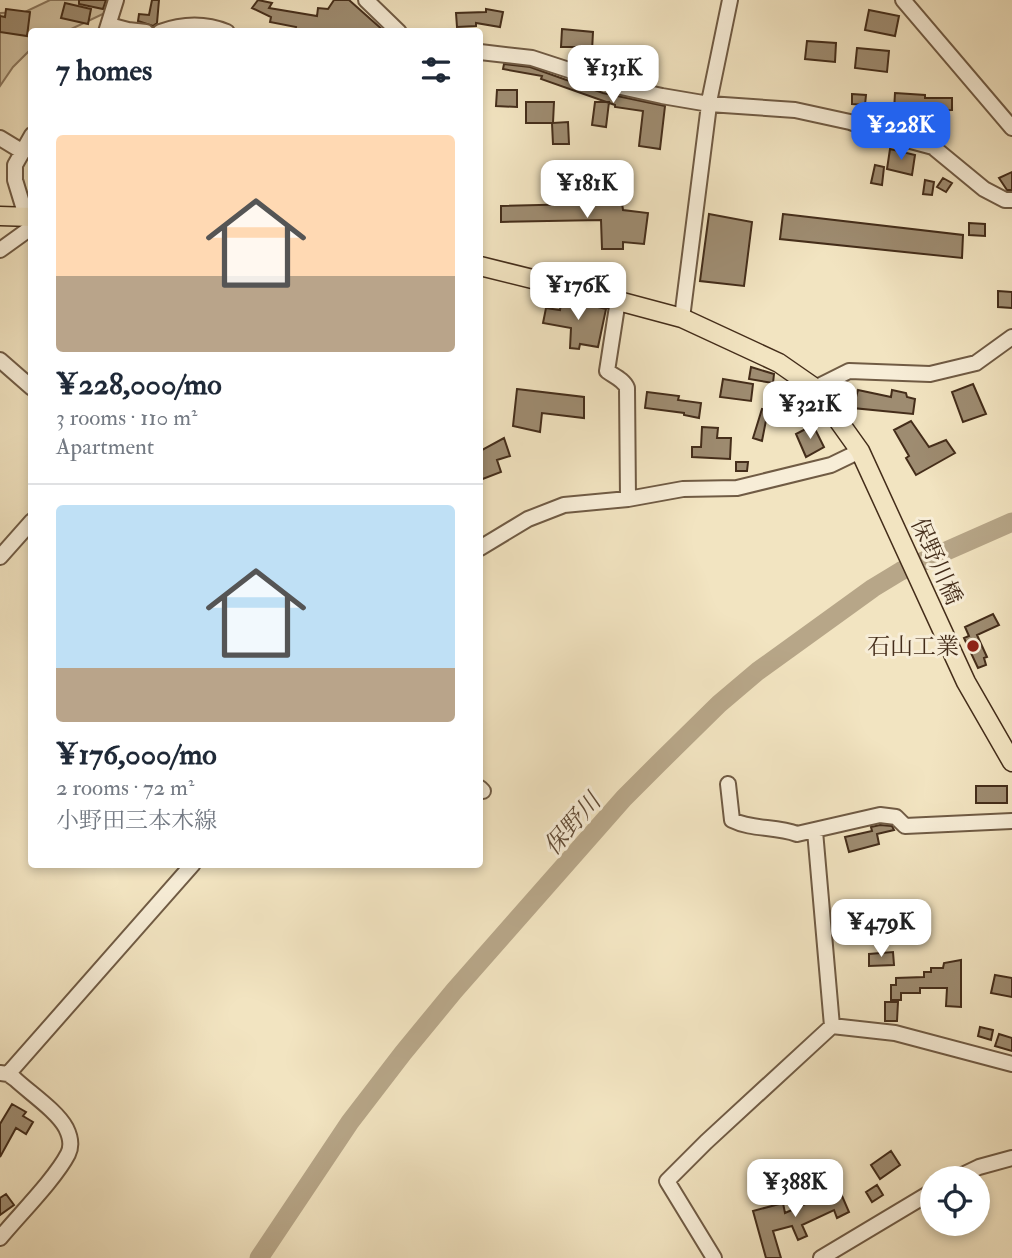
<!DOCTYPE html>
<meta charset="utf-8">
<style>
body{margin:0;font-family:"IM FELL Double Pica","Noto Serif JP",serif;background:#f6f6f7;color:#1f2937;height:100vh;display:flex;flex-direction:column;font-size:26px;white-space:nowrap}
*{box-sizing:border-box;margin:0}
p{font-size:23px;color:#747a83}
.icon{flex:none;width:38px;height:38px;fill:none;stroke:currentColor;stroke-width:2;stroke-linecap:round;stroke-linejoin:round}
.map{position:relative;flex:1;overflow:hidden}
.panel{position:absolute;left:28px;top:28px;width:455px;height:840px;display:flex;flex-direction:column;background:#fff;border-radius:7px;box-shadow:0 4px 10px #0003}
.panel>*{flex:none}
.controls{position:absolute;left:920px;top:1166px;display:grid;gap:14px}
.controls a{display:grid;place-items:center;width:70px;height:70px;border-radius:50%;background:#fff;box-shadow:0 4px 10px #0003;font-size:35px}
.price{position:absolute;translate:-50% -60px;padding:0 16px;border-radius:14px;background:#fff;color:#222;font-size:23px;line-height:46px;filter:drop-shadow(0 2px 4px #0008)}
.price::after{content:'';position:absolute;left:50%;top:42px;width:21px;height:16px;margin-left:-10px;background:inherit;clip-path:polygon(0 0,100% 0,50% 100%)}
.price.on{background:#2563eb;color:#fff}
ul{padding:0;list-style:none}
li{display:grid;align-content:center;gap:14px;height:371px;padding:0 28px}
li+li{border-top:2px solid #e0e1e3}
li span{display:grid;place-items:center;height:217px;border-radius:7px;color:#555}
li>.icon{margin-inline-start:auto}
span .icon{width:126px;height:126px;fill:#fffc;stroke-width:1}
li b{font-size:30px}
h2{display:flex;justify-content:space-between;align-items:center;height:84px;padding:0 28px;font-size:30px}
.map>svg:first-child{display:block}
.green{fill:#d4c5a5;stroke:#8c7960;stroke-width:2}
.lines{fill:none;stroke-linecap:round;stroke-linejoin:round}
.river{stroke:#b7a688;stroke-width:19}
.building{fill:#9e8c71;stroke:#442d1a;stroke-width:2}
.minor-casing{stroke:#705b44;stroke-width:18}
.major-casing{stroke:#442d1a;stroke-width:21}
.minor{stroke:#f7edd7;stroke-width:14}
.major{stroke:#f2e4c1;stroke-width:18}
.poi-dot{fill:#8f2418;stroke:#f7edd7;stroke-width:2.5}
.labels{text-anchor:middle;stroke-width:6;stroke-linejoin:round;paint-order:stroke}
.street-label{font-size:23px;fill:#442d1a;stroke:#f7edd7}
.poi-label{font-size:23px;fill:#442d1a;stroke:#f7edd7;text-anchor:end}
.water-label{font-size:24px;font-style:italic;fill:#614b36;stroke:#f7edd7}
</style>
<div class="map">
<svg width="1012" height="1258" viewBox="0 0 1012 1258">
<rect width="100%" height="100%" fill="#f2e4c1"/>
<filter id="stains"><feTurbulence type="fractalNoise" baseFrequency=".00286" numOctaves="4"/><feColorMatrix values="0 0 0 0 .2 0 0 0 0 .09 0 0 0 0 .02 0 0 0 .5 -.17"/></filter>
<radialGradient id="worn" r=".72"><stop offset=".6" stop-color="#630" stop-opacity="0"/><stop offset="1" stop-color="#630" stop-opacity=".3"/></radialGradient>
<path class="green" d="M50 0H108L105 13 67 31 32 32 31 49 13 67 0 86V13L25 12Z"/>
<g class="lines">
<path class="river" d="M259 1258 350 1122 403 1053 454 991 624 798 658 764 719 704 758 671 873 588 901 571 1012 522"/>
</g>
<path class="building" d="M79 0H106L103 9 79 4Z
M152 0H159L157 23 153 26 138 21 139 14 149 15Z
M258 0 272 3 269 8 317 16 318 8 328 9 334 0H349L385 32H295L296 27 270 22 271 17 252 8Z
M65 3 91 9 88 24 61 18Z
M6 9 30 12 27 36 0 32V16L5 17Z
M486 9 503 12 500 27 476 23V26L457 27 456 13 486 12Z
M869 10 899 16 895 36 865 30Z
M562 29 593 32 592 51 578 50V47H561Z
M807 41 836 43 835 62 805 59Z
M857 48 889 51 887 72 855 68Z
M504 64 530 67 603 93 665 106 660 149 639 146 643 111 615 107V105L541 79 542 76 503 69Z
M497 90H517V107L496 106Z
M895 93 925 95V98H952V110L894 111Z
M852 94 866 95 865 105 852 104Z
M526 102H554L553 123 568 122 569 144H553L552 123H526Z
M595 102H609L606 127 592 125Z
M925 121 940 125 937 136 922 132Z
M890 149 915 155 912 175 887 169Z
M875 165 884 167 882 185 871 183Z
M1012 172V190H1007L999 178Z
M943 178 952 183 946 192 937 187Z
M925 180 934 182 932 195 923 194Z
M622 203 623 210 648 213 644 244 623 242V249H602L601 220 501 222V206Z
M709 214 752 222 744 286 700 281Z
M783 214 963 235 962 258 780 239Z
M969 223 985 224V236L969 235Z
M998 291 1012 292V308L998 307Z
M562 298 606 309 598 347 580 344 579 349 570 348 571 328 543 323 546 308 560 310Z
M751 367 774 374 773 383 749 379Z
M723 379 753 384 751 401 720 397Z
M973 384 986 414 963 422 952 392Z
M517 389 584 397V418L542 413 540 432 513 426Z
M858 390 891 397 892 390 906 393 907 397 915 399 913 414 853 408Z
M647 392 679 396 678 400 701 403 699 418 684 415V413L645 408Z
M786 399 808 405 805 416 783 410Z
M762 409 768 410 762 441 753 438Z
M911 421 929 447 946 440 955 453 916 475 906 458 909 456 894 430Z
M813 425 824 447 806 457 796 434Z
M702 427 718 428 717 438H731L730 459 692 457V447H701Z
M504 438 510 456 497 460 501 472 480 480V451Z
M736 462H748L747 471H736Z
M993 614 999 625 977 635 987 657 984 658 986 665 978 668 964 638 969 636 965 627Z
M976 786H1007V803H976Z
M880 825 892 826 894 830 877 834 879 844 849 852 845 837 872 831 871 827Z
M893 952 894 965 869 966V954Z
M961 960V1007L946 1006 947 988H920V993H901V1000H891V985H896V978L924 977V972H931V968H943L944 963Z
M995 975 1012 978V997L991 993Z
M885 1002H898L897 1021H885Z
M980 1027 993 1030 991 1040 978 1036Z
M999 1034 1012 1038V1051L995 1046Z
M12 1104 26 1112 23 1116 33 1122 26 1134 16 1128 0 1157V1124Z
M891 1151 900 1165 880 1179 871 1165Z
M877 1185 883 1195 872 1202 866 1192Z
M839 1189 849 1212 837 1218 834 1210 802 1225 807 1236 798 1240 792 1226 773 1231 781 1258H766L753 1211 783 1203 785 1213Z
M6 1194 14 1205 0 1215V1198Z"/>
<g class="lines">
<defs>
<path id="minor" d="M366 0 399 32
M903 0 1012 128
M109 25 128 30 146 32
M106 32 116 0
M160 32C182 24 205 23 227 32
M480 52 532 58 621 87 662 96 709 104 795 110 850 122 881 133 933 147 984 189 1005 200H1012
M0 138 23 152
M26 216 15 180V165L32 135
M0 250 32 227
M618 300 607 371C614 376 624 380 627 388L628 499
M682 318 710 97 730 0
M0 360 32 388
M815 388 849 371 930 374 976 363 1012 337
M480 548 528 519 564 505 628 499 683 489 737 488 831 465 860 451
M0 557 32 521
M728 784 732 820C752 830 776 826 797 834L880 815 896 817 905 826 1012 821
M480 788 483 791
M815 831 832 1026
M832 1026 895 1033 1012 1064
M8 1074 193 864
M956 1178 979 1167 1012 1158
M0 1238C19 1215 55 1179 68 1154 72 1146 70 1136 66 1128 57 1111 30 1093 15 1079L8 1074 0 1073
M714 1258 667 1181 706 1142 832 1026
M821 1258 933 1191"/>
<path id="major" d="M0 216 32 217
M480 266 581 291 682 318 779 363 815 388 860 451 966 682 1012 762"/>
</defs>
<use href="#minor" class="minor-casing"/>
<use href="#major" class="major-casing"/>
<use href="#minor" class="minor"/>
<use href="#major" class="major"/>
</g>
<circle class="poi-dot" cx="973" cy="646" r="7"/>
<g class="labels">
<g class="street-label">
<text transform="translate(937 561) rotate(66)" y="8">保野川橋</text>
</g>
<g class="poi-label">
<text x="959" y="654">石山工業</text>
</g>
<g class="water-label">
<text transform="translate(572 824) rotate(-49)" y="8">保野川</text>
</g>
</g>
<rect width="100%" height="100%" filter="url(#stains)"/>
<rect width="100%" height="100%" fill="url(#worn)"/>
</svg>
<div class="controls">
<a><svg class="icon" aria-label="locate" viewBox="0 0 24 24"><circle cx="12" cy="12" r="6"/><path d="M12 2v4M12 18v4M2 12h4M18 12h4"/></svg></a>
</div>
<b class="price" style="left:613px;top:105px">¥131K</b>
<b class="price on" style="left:901px;top:162px">¥228K</b>
<b class="price" style="left:587px;top:220px">¥181K</b>
<b class="price" style="left:578px;top:322px">¥176K</b>
<b class="price" style="left:810px;top:441px">¥321K</b>
<b class="price" style="left:881px;top:959px">¥479K</b>
<b class="price" style="left:795px;top:1219px">¥388K</b>
<section class="panel">
<h2>7 homes<svg class="icon" aria-label="filters" viewBox="0 0 24 24"><path d="M4 7h16M4 17h16"/><circle cx="9" cy="7" r="2"/><circle cx="15" cy="17" r="2"/></svg></h2>
<ul>
<li><span style="background:linear-gradient(#ffd9b3 65%,#b9a48a 0)"><svg class="icon" aria-label="home" viewBox="0 0 24 24"><path d="M3 11l9-7 9 7M6 9v11h12V9"/></svg></span><div><b>¥228,000/mo</b><p>3 rooms · 110 m²</p><p>Apartment</p></div></li>
<li><span style="background:linear-gradient(#bfe0f5 75%,#b9a48a 0)"><svg class="icon" aria-label="home" viewBox="0 0 24 24"><path d="M3 11l9-7 9 7M6 9v11h12V9"/></svg></span><div><b>¥176,000/mo</b><p>2 rooms · 72 m²</p><p>小野田三本木線</p></div></li>
</ul>
</section>
</div>
